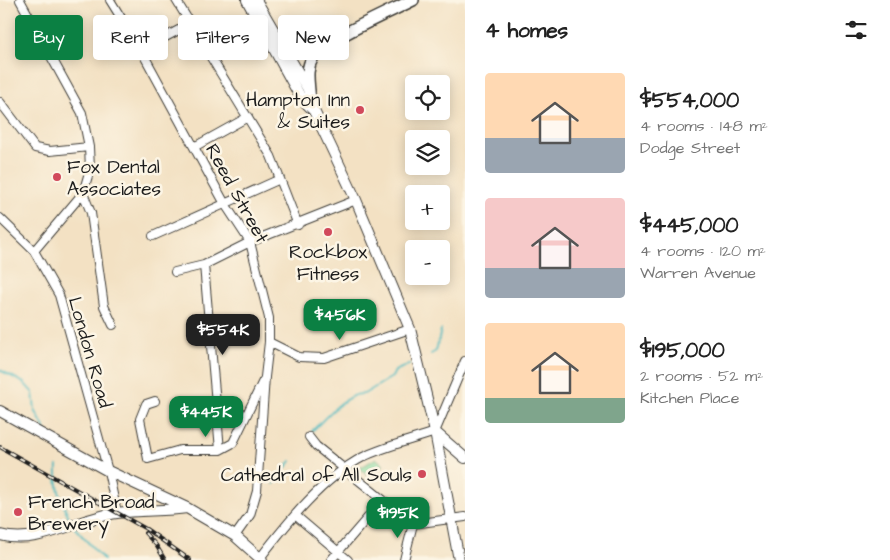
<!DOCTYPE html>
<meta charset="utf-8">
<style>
body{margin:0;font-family:"Architects Daughter",sans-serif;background:#f2f2f2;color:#222;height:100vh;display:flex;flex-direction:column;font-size:19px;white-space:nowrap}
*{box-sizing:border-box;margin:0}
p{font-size:16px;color:#767676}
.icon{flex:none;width:28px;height:28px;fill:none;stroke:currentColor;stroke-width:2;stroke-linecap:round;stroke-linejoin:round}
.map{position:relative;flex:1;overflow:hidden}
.details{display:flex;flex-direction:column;background:#fff;width:425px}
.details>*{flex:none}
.top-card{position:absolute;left:15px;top:15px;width:375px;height:45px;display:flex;gap:10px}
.controls{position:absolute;left:405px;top:75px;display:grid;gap:10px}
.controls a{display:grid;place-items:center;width:45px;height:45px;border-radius:5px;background:#fff;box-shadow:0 2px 12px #0003;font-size:25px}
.price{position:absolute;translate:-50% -42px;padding:0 11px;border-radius:10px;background:#0b8043;color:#fff;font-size:16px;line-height:32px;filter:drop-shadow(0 1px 2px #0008)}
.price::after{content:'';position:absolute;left:50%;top:30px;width:15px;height:11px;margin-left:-8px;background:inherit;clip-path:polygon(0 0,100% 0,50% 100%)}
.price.on{background:#222;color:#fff}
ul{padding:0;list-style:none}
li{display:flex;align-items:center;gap:15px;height:125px;padding:0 20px}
li span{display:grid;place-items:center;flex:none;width:140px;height:100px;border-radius:5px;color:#555}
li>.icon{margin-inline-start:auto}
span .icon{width:60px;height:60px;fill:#fffc;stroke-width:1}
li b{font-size:21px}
h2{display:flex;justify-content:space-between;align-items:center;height:60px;padding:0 20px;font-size:21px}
.chip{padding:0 18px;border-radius:5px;background:#fff;box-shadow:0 2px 12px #0003;font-size:18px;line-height:45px}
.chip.on{background:#0b8043;color:#fff}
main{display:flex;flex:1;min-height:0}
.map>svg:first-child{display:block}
.pitch{fill:#80d69a;stroke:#4e795b}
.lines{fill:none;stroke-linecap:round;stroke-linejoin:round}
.stream{stroke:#48b8be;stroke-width:2}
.minor-casing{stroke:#3c3a35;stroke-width:10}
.major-casing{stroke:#3c3a35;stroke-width:12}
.highway-casing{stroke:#3c3a35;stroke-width:14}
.minor{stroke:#fff;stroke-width:8}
.major{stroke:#fff;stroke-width:10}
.highway{stroke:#fff;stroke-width:11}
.rail-casing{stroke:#1c1c1c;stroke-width:4}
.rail{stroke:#fcf5e5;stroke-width:2;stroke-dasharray:5.5;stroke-linecap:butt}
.poi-dot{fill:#d1495b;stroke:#fcf5e5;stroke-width:2}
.labels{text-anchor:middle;stroke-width:5;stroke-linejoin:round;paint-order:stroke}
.poi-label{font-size:19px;fill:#1c1c1c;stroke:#fcf5e5;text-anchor:end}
.street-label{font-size:19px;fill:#1c1c1c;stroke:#fcf5e5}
</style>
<main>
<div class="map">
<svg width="465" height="560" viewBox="0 0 465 560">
<rect width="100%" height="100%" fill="#fcf5e5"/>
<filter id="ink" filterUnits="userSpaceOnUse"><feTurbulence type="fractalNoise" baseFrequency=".02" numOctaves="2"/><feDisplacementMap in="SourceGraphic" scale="10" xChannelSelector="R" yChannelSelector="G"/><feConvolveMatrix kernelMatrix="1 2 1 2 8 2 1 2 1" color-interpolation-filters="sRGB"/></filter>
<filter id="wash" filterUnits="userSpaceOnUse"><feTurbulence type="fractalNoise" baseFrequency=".0096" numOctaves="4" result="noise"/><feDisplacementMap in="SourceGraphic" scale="20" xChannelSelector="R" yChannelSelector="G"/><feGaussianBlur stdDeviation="1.12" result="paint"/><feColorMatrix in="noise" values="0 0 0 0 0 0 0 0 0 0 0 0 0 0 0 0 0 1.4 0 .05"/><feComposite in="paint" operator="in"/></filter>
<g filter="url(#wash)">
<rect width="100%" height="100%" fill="#f3e1c3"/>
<path class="pitch" d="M376 458 384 465 369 476 360 468Z"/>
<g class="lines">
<path class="stream" d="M431 354 436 351 441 330
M0 370 24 383 33 393 35 410 46 431
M312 431C325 419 346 392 364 394L392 377 395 371 410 364
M57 466C56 488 61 502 71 521
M274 484 291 461
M74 527 104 560"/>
</g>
</g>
<g filter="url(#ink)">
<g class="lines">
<defs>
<path id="minor" d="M20 0 82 113 89 147 90 169 83 193 34 251
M110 0 141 50 225 204 250 242 269 318V342L265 377 257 491 250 515 235 536
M176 0 271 156 298 225
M141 50 190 24
M0 102 35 148 50 151 89 147
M194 147 248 117
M83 193 91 213 104 306 113 325
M0 218 34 251 59 295 108 471 117 513
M153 236 280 179
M204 265 220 450
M175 272 204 265 250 242 356 200
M269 342 299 357 324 358 410 329
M155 401 146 404 140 419 148 459 180 450H220L233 443 263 381
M309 437 316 446 413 524 465 517
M295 515 348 560
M260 558C287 523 323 478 363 457 386 446 412 440 435 432L465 361
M331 560 383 500
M404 560 413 524"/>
<path id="major" d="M247 0 301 98 313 110
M256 0 309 91 314 111 356 200 410 329 435 432 459 560
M0 411 108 471 187 508 235 536 262 560
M435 432 465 458
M0 535C38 546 78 518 117 513 140 510 164 511 187 508"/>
<path id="highway" d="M309 91C308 79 306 68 313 57 324 40 392 11 413 0"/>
</defs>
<use href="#minor" class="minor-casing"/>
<use href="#major" class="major-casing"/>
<use href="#highway" class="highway-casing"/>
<use href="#minor" class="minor"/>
<use href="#major" class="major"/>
<use href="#highway" class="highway"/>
<defs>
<path id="rail" d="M0 447 146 529 190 560
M145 533 156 545 165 560"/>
</defs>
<use href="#rail" class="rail-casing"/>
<use href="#rail" class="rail"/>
</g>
</g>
<g class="poi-dot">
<circle cx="360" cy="110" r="5"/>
<circle cx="57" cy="177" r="5"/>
<circle cx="328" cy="232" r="5"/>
<circle cx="422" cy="474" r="5"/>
<circle cx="18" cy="512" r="5"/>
</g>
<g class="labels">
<g class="poi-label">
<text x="350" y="106">Hampton Inn<tspan x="350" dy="22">&amp; Suites</tspan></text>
<text x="67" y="173" text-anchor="start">Fox Dental<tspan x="67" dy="22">Associates</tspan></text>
<text x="328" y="258" text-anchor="middle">Rockbox<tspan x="328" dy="22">Fitness</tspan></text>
<text x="412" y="481">Cathedral of All Souls</text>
<text x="28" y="508" text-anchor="start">French Broad<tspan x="28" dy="22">Brewery</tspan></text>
</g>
<g class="street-label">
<text transform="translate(238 193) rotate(61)" y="7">Reed Street</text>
<text transform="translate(91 352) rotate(74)" y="7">London Road</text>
</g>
</g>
</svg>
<div class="controls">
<a><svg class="icon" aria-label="locate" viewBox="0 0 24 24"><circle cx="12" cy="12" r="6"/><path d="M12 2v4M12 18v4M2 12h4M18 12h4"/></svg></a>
<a><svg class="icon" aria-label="layers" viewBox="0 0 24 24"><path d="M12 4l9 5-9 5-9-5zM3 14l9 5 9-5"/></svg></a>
<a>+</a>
<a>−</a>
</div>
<b class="price" style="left:340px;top:341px">$456K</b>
<b class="price on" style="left:223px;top:356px">$554K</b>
<b class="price" style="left:206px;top:438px">$445K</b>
<b class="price" style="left:398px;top:539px">$195K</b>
<div class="top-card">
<a class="chip on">Buy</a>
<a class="chip">Rent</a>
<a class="chip">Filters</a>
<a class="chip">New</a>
</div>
</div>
<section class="details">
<h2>4 homes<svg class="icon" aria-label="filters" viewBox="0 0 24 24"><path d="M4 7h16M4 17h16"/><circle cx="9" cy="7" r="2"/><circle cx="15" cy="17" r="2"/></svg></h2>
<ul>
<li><span style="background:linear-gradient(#ffd9b3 65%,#9aa5b1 0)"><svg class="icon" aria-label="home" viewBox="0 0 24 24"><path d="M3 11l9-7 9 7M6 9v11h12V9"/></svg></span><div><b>$554,000</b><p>4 rooms · 148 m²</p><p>Dodge Street</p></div></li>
<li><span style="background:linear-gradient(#f6c9c9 70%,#9aa5b1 0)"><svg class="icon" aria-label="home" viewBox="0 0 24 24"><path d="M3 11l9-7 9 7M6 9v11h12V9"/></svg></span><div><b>$445,000</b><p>4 rooms · 120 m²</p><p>Warren Avenue</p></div></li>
<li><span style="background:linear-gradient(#ffd9b3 75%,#7fa58c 0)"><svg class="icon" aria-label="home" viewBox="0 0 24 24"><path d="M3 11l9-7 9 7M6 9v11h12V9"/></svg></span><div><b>$195,000</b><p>2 rooms · 52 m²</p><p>Kitchen Place</p></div></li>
</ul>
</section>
</main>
